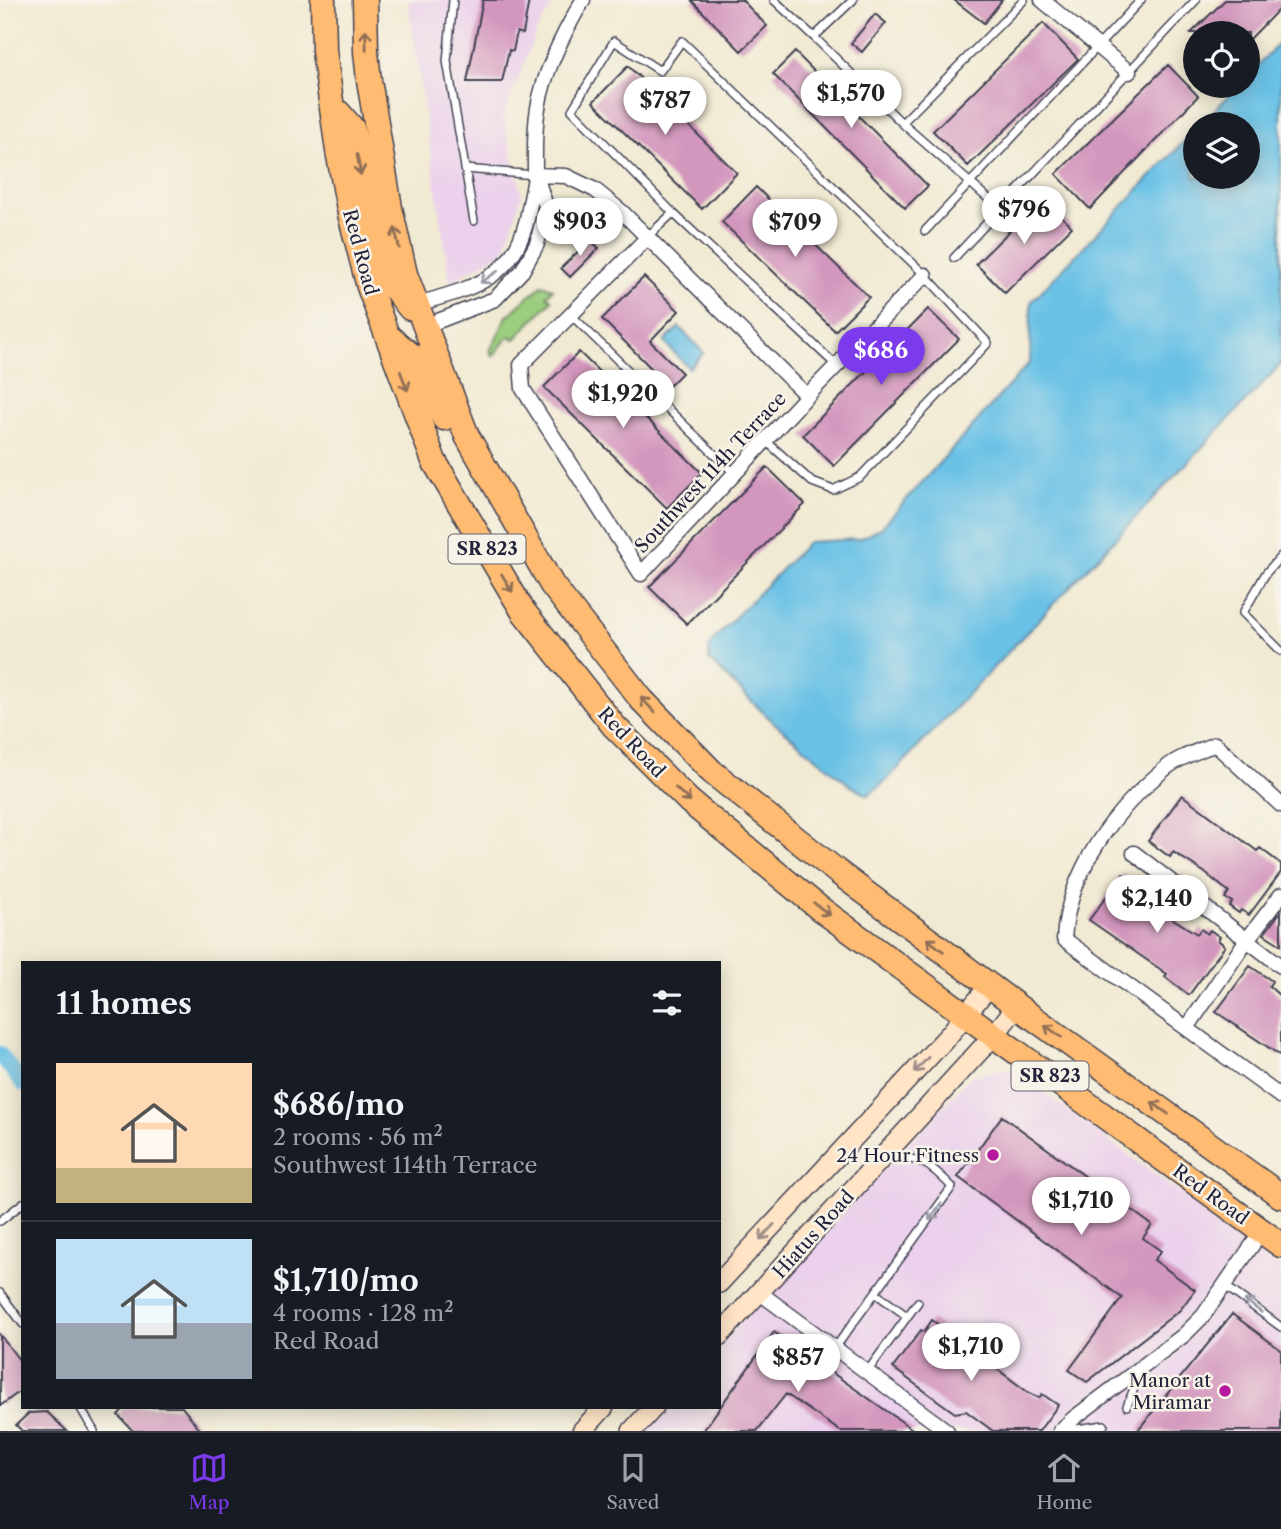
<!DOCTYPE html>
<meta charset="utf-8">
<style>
body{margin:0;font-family:"Libre Caslon Text",serif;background:#242831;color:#f1f3f6;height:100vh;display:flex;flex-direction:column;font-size:26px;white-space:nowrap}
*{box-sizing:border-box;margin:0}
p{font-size:23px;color:#9ea1a6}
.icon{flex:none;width:38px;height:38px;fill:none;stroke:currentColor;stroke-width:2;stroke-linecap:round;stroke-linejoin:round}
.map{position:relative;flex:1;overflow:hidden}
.sheet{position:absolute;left:21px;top:961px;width:700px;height:448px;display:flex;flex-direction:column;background:#171b24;border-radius:0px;box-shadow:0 4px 18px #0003}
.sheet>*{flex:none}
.fabs{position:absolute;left:1183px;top:21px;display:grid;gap:14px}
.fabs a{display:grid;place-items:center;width:77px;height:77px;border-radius:50%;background:#171b24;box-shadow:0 4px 18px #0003;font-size:35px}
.price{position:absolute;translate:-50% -60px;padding:0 16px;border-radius:24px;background:#fff;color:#222;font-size:23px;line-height:46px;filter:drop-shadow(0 2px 4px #0008)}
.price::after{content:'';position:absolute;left:50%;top:42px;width:21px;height:16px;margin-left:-10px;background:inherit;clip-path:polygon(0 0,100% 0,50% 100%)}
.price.selected{background:#7c3aed;color:#fff}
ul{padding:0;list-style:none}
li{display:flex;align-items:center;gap:21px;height:175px;padding:0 35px}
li+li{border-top:2px solid #363941}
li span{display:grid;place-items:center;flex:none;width:196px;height:140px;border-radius:0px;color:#555}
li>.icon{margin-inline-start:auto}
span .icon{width:84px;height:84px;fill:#fffc;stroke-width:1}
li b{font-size:30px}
h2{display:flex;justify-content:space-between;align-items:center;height:84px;padding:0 35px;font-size:30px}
.menu{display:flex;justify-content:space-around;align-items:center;height:98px;border-top:2px solid #363941;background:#171b24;font-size:19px;color:#9ea1a6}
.menu a{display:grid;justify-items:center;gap:4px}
.menu .selected{color:#7c3aed}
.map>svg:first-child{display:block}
.built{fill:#ebd1eb}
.green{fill:#9bce7e;stroke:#5e785c;stroke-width:2}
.water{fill:#69c1e6;stroke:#467290;stroke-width:2}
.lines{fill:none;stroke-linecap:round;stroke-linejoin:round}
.canal{stroke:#69c1e6;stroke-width:16}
.building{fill:#d396bd}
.service-casing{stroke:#414052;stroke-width:10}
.minor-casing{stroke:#414052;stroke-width:17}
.secondary-casing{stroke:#414052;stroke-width:22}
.trunk-casing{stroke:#414052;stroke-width:27}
.service{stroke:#fff;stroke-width:7}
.minor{stroke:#fff;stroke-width:14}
.secondary{stroke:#ffe4c6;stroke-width:19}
.trunk{stroke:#ffbb71;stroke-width:24}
.oneway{stroke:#906e56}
.oneway2{stroke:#9c9ca7}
.oneway3{stroke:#9c8d87}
.poi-dot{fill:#b5179e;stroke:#f7f3e8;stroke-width:2.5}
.labels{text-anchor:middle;stroke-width:5;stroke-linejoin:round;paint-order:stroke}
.shield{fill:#f7f3e8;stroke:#62616f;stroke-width:2}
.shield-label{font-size:18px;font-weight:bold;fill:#22223b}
.street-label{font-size:19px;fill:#22223b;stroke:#f7f3e8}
.poi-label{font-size:19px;fill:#22223b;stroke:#f7f3e8;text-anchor:end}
</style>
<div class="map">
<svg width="1281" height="1431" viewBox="0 0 1281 1431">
<rect width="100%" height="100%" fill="#f7f3e8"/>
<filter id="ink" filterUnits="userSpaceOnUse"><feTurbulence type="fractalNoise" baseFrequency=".0143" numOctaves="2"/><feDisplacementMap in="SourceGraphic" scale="14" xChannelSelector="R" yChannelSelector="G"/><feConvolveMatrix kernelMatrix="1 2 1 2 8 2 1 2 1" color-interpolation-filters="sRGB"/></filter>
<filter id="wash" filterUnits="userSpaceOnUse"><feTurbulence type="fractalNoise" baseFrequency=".00686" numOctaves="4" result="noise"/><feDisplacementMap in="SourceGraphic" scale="28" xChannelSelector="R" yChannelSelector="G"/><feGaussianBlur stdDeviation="1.57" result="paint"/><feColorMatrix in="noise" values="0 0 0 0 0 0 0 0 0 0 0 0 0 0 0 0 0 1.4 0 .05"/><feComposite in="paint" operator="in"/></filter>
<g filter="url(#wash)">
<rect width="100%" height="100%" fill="#f1ead3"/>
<path class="built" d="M408 0H556L538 28 503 117 522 195 504 251 450 282Z
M1012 1069 1281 1268V1431H642L664 1407H719V1347L972 1075Z"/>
<path class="green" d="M542 285 553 289 547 295 552 300 515 339 509 336 493 356 490 351 507 316Z"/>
<path class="water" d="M1281 41V364L886 781 868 795 851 786 772 721 709 660V648L716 637 808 542 859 539 881 528 1030 362 1031 302 1195 130V177H1248V124H1201L1238 86H1248V75Z
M679 327 704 353 689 368 664 342Z"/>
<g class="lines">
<path class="canal" d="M0 1054 23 1084"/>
</g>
<g id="blocks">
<path class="building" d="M483 0H529L523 34 517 32 513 51 509 50 502 82H467Z
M691 0H742L767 26 741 51Z
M954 0H1002L984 23Z
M1225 0H1281V7L1248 41V33H1191Z
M875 14 886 23 862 52 851 43Z
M1043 23 1078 59 968 166 933 131Z
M795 52 928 186 905 208 773 74Z
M1168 65 1198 96 1090 209 1056 174Z
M628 66 737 173 702 209 593 102Z
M756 187 869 297 835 331 722 222Z
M1043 198 1072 227 1005 293 976 264Z
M590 240 599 248 570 277 561 268Z
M644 277 679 311 650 341 682 373 669 386 602 319Z
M928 309 959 339 834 466 803 435Z
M579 352 702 473 667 508 544 387Z
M767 467 805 504 687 624 649 587Z
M1182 795 1257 851 1260 848 1281 864V872L1249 915 1241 910 1239 913 1229 906 1232 902 1225 898 1229 892 1204 872 1173 852 1170 857 1148 841Z
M1123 874 1145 889 1141 894 1170 917 1197 934 1201 929 1207 934 1210 930 1220 937 1218 940 1225 946 1189 995 1165 977 1167 974 1089 920Z
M1281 911V945L1264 934Z
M1250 966 1272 981 1269 986 1281 997V1056L1216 1012Z
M1002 1116 1152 1225 1143 1238 1161 1251 1154 1260 1195 1290 1180 1310 1087 1382 1069 1370 1122 1298 958 1177Z
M1232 1314 1281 1350V1431H1137Z
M932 1320 1029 1393 1039 1398 1042 1394 1058 1405 1039 1431H993L966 1411 955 1413 893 1368 921 1330 924 1332Z
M774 1332 915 1431H840L786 1394 757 1431H703Z
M0 1335 23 1365V1389L0 1406Z
M125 1407H182L201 1431H133L118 1415Z
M47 1412 67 1431H22L16 1425 29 1413Z"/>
</g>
</g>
<g filter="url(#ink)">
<use href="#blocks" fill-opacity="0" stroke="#414052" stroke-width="2"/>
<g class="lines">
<defs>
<path id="service" d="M453 0 447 61 474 221
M774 0 814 37
M853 0 814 37 902 123 1024 0
M902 123 1000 209 1196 0
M465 169 535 175
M673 213 572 110 614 41 660 71 682 41 925 275 988 343 860 477 833 490 812 482 766 441
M925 231 1141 0
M647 237 673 213 837 366
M954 258 1000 209
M571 315 735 474
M1281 556 1266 573 1243 613 1281 651
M0 1221 23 1203
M1224 1285 1281 1327
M0 1293 23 1324
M875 1293 907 1316
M835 1348 952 1187C933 1167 917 1152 887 1161
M867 1372 918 1302
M1127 1406 1141 1371
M80 1407 94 1431
M1063 1431 1104 1425"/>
<path id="minor" d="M1042 0 1129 72
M535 175 566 176 595 190 622 212 807 396
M647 238 521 365 523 389 641 574 807 396 925 275
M417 304C477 287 517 278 529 209 531 197 535 184 535 172 535 150 534 130 538 108 544 71 564 32 583 0
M425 326 495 299 522 271 537 244 546 206 536 176
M1281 805 1215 744C1199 751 1179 757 1166 768 1115 809 1068 871 1064 939L1281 1097
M1134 853 1281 966
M1187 1028 1246 941 1281 895
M760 1293 947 1431
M1060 1431 1074 1418 1184 1335 1203 1316 1262 1231"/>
<path id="secondary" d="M719 1283 948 1036 990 985
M719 1336 994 1035 1017 1006
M582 1431 604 1407
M632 1431 654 1407"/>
<path id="trunk" d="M323 0 324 51 338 151 350 214 369 287 434 461 523 611 614 726 689 801 819 908 1281 1245
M365 0 366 52 369 80 390 208 405 274 467 436 552 585 641 699 712 772 839 873 1017 1006 1281 1196
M339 113 352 128 384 275 410 308
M389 337 417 360 444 418"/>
</defs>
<use href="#service" class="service-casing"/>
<use href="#minor" class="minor-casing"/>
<use href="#secondary" class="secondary-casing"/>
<use href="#trunk" class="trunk-casing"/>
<use href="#service" class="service"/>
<use href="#minor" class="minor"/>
<use href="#secondary" class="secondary"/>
<use href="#trunk" class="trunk"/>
</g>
<defs><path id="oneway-shaft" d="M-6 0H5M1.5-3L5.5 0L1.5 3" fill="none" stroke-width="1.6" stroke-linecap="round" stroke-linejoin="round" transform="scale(1.75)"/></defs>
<g class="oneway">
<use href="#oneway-shaft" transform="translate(366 40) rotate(-91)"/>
<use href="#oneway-shaft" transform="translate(359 165) rotate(79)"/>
<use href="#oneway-shaft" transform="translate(397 238) rotate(-103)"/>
<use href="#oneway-shaft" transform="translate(404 381) rotate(69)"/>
<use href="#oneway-shaft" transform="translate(507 583) rotate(59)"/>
<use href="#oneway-shaft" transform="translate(648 705) rotate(-133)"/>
<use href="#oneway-shaft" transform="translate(683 795) rotate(44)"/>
<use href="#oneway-shaft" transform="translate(822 909) rotate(37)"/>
<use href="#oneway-shaft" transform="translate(935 945) rotate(-143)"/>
<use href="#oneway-shaft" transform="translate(1053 1031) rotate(-144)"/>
<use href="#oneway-shaft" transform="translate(1160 1108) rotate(-144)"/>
</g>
<g class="oneway2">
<use href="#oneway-shaft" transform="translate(489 277) rotate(146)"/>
<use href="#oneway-shaft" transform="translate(935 1212) rotate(125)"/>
<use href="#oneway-shaft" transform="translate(1253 1306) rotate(-143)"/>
</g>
<g class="oneway3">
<use href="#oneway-shaft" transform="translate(921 1065) rotate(133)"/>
<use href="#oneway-shaft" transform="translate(767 1232) rotate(133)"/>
</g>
</g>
<g class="poi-dot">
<circle cx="993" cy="1155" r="7"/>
<circle cx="1225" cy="1391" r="7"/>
</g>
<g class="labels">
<g class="shield">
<rect x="448.5" y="534.5" width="77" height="29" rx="5"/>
<rect x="1011.5" y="1061.5" width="77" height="29" rx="5"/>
</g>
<g class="shield-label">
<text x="487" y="555">SR 823</text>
<text x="1050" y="1082">SR 823</text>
</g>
<g class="street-label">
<text transform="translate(361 252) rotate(75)" y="7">Red Road</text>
<text transform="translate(710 472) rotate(-47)" y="7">Southwest 114h Terrace</text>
<text transform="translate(632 742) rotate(47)" y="7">Red Road</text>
<text transform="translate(1211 1194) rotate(36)" y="7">Red Road</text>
<text transform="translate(813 1234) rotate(-48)" y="7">Hiatus Road</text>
</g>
<g class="poi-label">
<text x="979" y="1162">24 Hour Fitness</text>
<text x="1211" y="1387">Manor at<tspan x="1211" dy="22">Miramar</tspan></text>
</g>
</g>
</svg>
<div class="fabs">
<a><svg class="icon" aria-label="locate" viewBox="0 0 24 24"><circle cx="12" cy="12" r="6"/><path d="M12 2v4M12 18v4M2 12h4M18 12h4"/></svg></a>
<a><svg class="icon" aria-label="layers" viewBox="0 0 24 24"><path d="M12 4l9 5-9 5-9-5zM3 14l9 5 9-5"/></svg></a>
</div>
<b class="price" style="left:851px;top:130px">$1,570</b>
<b class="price" style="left:665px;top:137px">$787</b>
<b class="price" style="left:1024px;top:246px">$796</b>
<b class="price" style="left:580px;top:258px">$903</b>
<b class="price" style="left:795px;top:259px">$709</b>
<b class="price selected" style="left:881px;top:387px">$686</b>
<b class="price" style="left:623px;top:430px">$1,920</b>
<b class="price" style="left:1157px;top:935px">$2,140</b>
<b class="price" style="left:1081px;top:1237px">$1,710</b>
<b class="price" style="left:971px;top:1383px">$1,710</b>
<b class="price" style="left:798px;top:1394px">$857</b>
<section class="sheet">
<h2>11 homes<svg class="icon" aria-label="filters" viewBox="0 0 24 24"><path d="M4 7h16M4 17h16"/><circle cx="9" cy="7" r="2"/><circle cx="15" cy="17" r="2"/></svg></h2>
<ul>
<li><span style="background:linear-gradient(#ffd9b3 75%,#c2b280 0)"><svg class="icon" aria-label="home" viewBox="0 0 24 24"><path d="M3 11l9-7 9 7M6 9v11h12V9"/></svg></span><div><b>$686/mo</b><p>2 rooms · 56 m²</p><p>Southwest 114th Terrace</p></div></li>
<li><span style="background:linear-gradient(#bfe0f5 60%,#9aa5b1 0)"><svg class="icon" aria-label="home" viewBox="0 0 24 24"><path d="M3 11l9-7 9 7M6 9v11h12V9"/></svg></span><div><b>$1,710/mo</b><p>4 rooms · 128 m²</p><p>Red Road</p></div></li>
</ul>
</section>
</div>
<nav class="menu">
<a class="selected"><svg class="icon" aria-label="map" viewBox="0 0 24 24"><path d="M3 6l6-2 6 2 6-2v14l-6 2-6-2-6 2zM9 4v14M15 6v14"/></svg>Map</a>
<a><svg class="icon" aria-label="saved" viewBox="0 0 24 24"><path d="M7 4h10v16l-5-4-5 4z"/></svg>Saved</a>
<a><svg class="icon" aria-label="home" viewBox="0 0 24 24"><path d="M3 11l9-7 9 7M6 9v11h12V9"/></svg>Home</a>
</nav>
